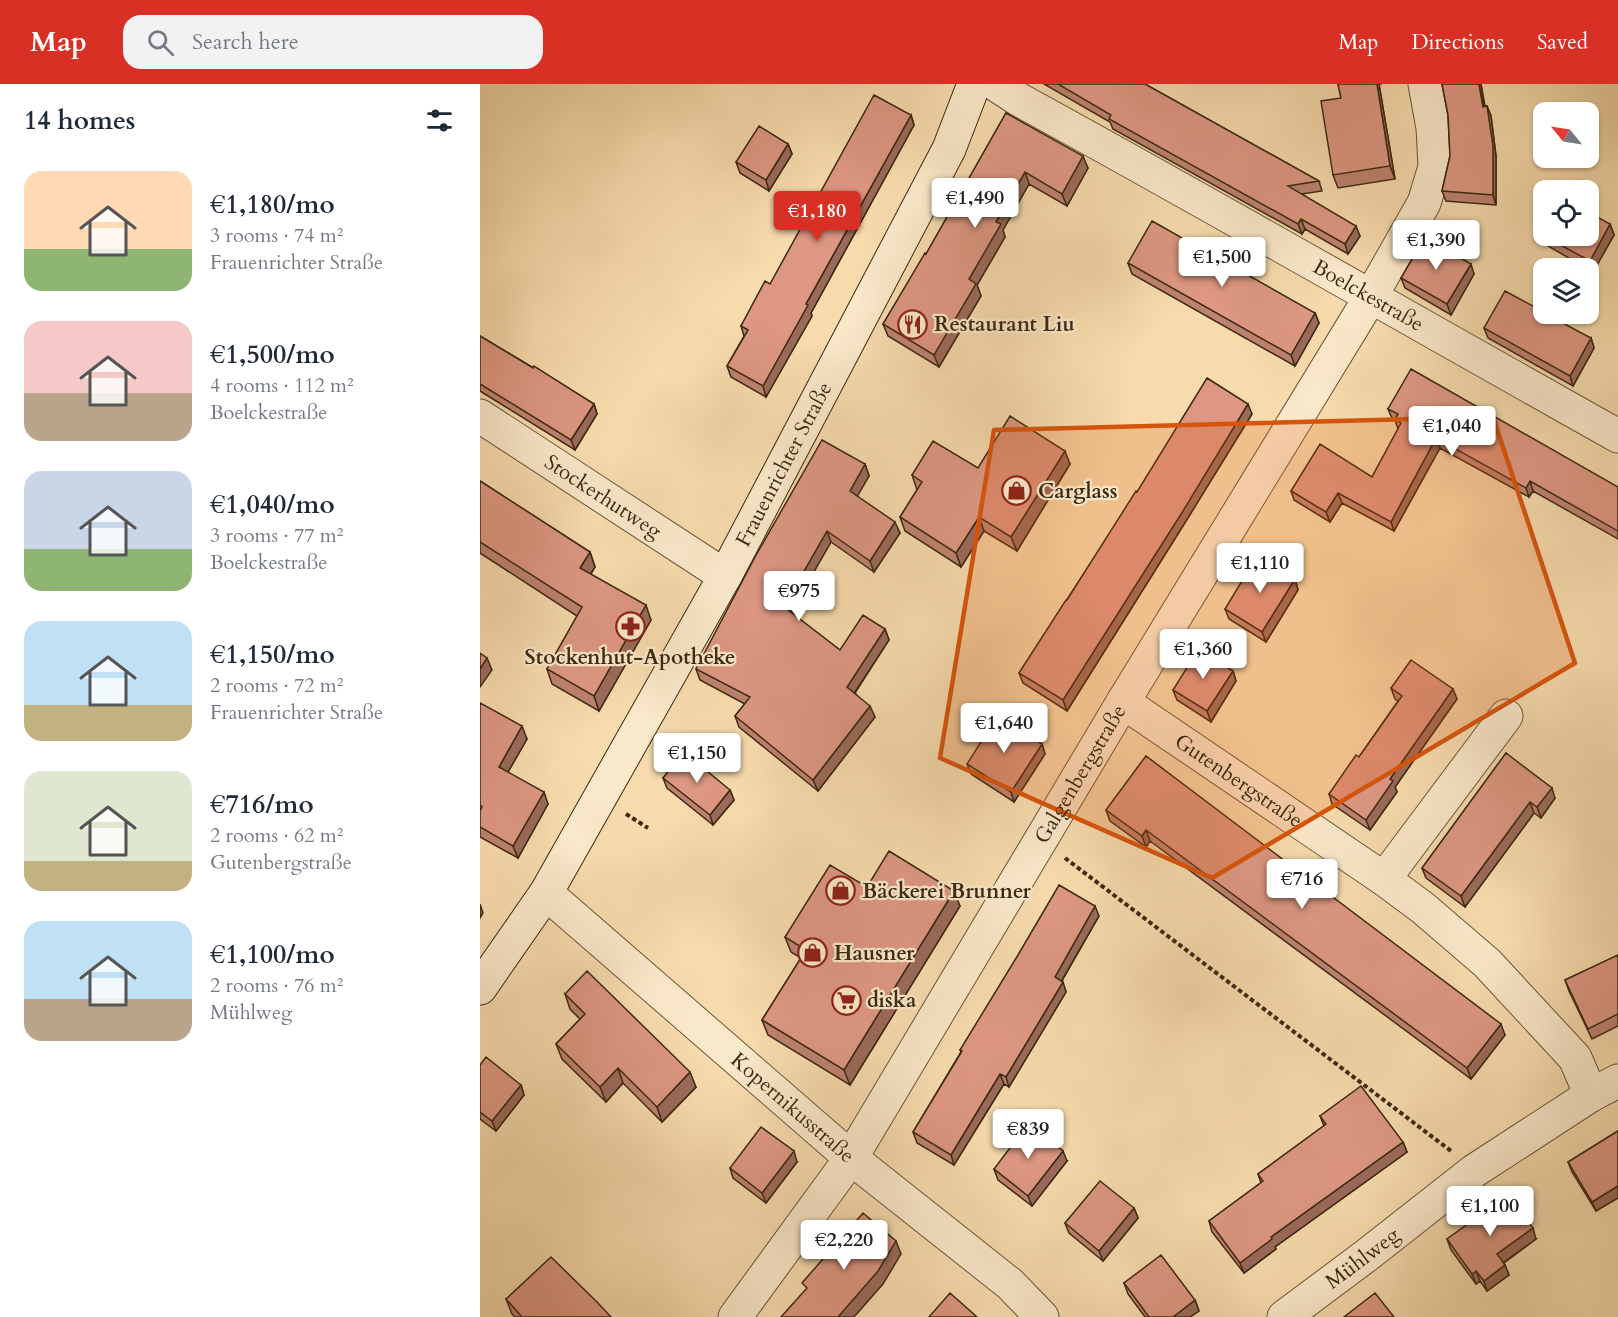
<!DOCTYPE html>
<meta charset="utf-8">
<style>
body{margin:0;font-family:Cardo,serif;background:#f2f2f3;color:#1f2937;height:100vh;display:flex;flex-direction:column;font-size:22px;white-space:nowrap}
*{box-sizing:border-box;margin:0}
p{font-size:20px;color:#747a83}
.icon{flex:none;width:33px;height:33px;fill:none;stroke:currentColor;stroke-width:2;stroke-linecap:round;stroke-linejoin:round}
.map{position:relative;flex:1;overflow:hidden}
.side{display:flex;flex-direction:column;background:#fff;width:480px}
.side>*{flex:none}
.needle{width:39px;rotate:300deg}
.buttons{position:absolute;left:1053px;top:18px;display:grid;gap:12px}
.buttons a{display:grid;place-items:center;width:66px;height:66px;border-radius:12px;background:#fff;box-shadow:0 2px 4px #0004;font-size:30px}
.price{position:absolute;translate:-50% -51px;padding:0 14px;border-radius:6px;background:#fff;color:#222;font-size:20px;line-height:39px;filter:drop-shadow(0 2px 3px #0008)}
.price::after{content:'';position:absolute;left:50%;top:36px;width:18px;height:14px;margin-left:-9px;background:inherit;clip-path:polygon(0 0,100% 0,50% 100%)}
.price.current{background:#d93025;color:#fff}
ul{padding:0;list-style:none}
li{display:flex;align-items:center;gap:18px;height:150px;padding:0 24px}
li span{display:grid;place-items:center;flex:none;width:168px;height:120px;border-radius:18px;color:#555}
li>.icon{margin-inline-start:auto}
span .icon{width:72px;height:72px;fill:#fffc;stroke-width:1}
li b{font-size:26px}
h2{display:flex;justify-content:space-between;align-items:center;height:72px;padding:0 24px;font-size:26px}
header{display:flex;align-items:center;gap:36px;box-sizing:border-box;height:84px;padding:0 30px;background:#d93025;color:#fff}
header strong{font-size:28px}
nav{display:flex;gap:33px;margin-inline-start:auto;font-size:21px}
.search{width:420px;height:54px;background:#f2f2f3;display:flex;align-items:center;gap:15px;box-sizing:border-box;padding:0 21px;border-radius:18px;color:#747a83;font-size:22px}
main{display:flex;flex:1;min-height:0}
.map>svg:first-child{display:block}
.lines{fill:none;stroke-linecap:round;stroke-linejoin:round}
.street-casing{stroke:#6a5637;stroke-width:35}
.secondary-casing{stroke:#3b2910;stroke-width:35}
.path{stroke:#3b2910;stroke-width:4;stroke-dasharray:4.5 3;stroke-linecap:butt}
.street{stroke:#fae8ca;stroke-width:33}
.secondary{stroke:#fae8ca;stroke-width:33}
.wall{fill:#be8270;stroke:#3b2910;stroke-width:1.5}
.shaded-wall{fill:#9b6a5b;stroke:#3b2910;stroke-width:1.5}
.building{fill:#dd9782;stroke:#3b2910;stroke-width:1.5}
.marked{fill:#d7540c;fill-opacity:0.2;stroke:#d7540c;stroke-width:4.5;stroke-linejoin:round}
.labels{text-anchor:middle;stroke-width:4.5;stroke-linejoin:round;paint-order:stroke}
.street-label{font-size:21px;fill:#3b2910;stroke:#fae8ca}
.poi-label{font-size:21px;font-weight:bold;fill:#3b2910;stroke:#fae8ca;text-anchor:start}
</style>
<header>
<strong>Map</strong>
<div class="search"><svg class="icon" aria-label="search" viewBox="0 0 24 24"><circle cx="10" cy="10" r="6"/><path d="M15 15l6 6"/></svg>Search here</div>
<nav><a>Map</a><a>Directions</a><a>Saved</a></nav>
</header>
<main>
<section class="side">
<h2>14 homes<svg class="icon" aria-label="filters" viewBox="0 0 24 24"><path d="M4 7h16M4 17h16"/><circle cx="9" cy="7" r="2"/><circle cx="15" cy="17" r="2"/></svg></h2>
<ul>
<li><span style="background:linear-gradient(#ffd9b3 65%,#8fb573 0)"><svg class="icon" aria-label="home" viewBox="0 0 24 24"><path d="M3 11l9-7 9 7M6 9v11h12V9"/></svg></span><div><b>€1,180/mo</b><p>3 rooms · 74 m²</p><p>Frauenrichter Straße</p></div></li>
<li><span style="background:linear-gradient(#f6c9c9 60%,#b9a48a 0)"><svg class="icon" aria-label="home" viewBox="0 0 24 24"><path d="M3 11l9-7 9 7M6 9v11h12V9"/></svg></span><div><b>€1,500/mo</b><p>4 rooms · 112 m²</p><p>Boelckestraße</p></div></li>
<li><span style="background:linear-gradient(#c9d6e8 65%,#8fb573 0)"><svg class="icon" aria-label="home" viewBox="0 0 24 24"><path d="M3 11l9-7 9 7M6 9v11h12V9"/></svg></span><div><b>€1,040/mo</b><p>3 rooms · 77 m²</p><p>Boelckestraße</p></div></li>
<li><span style="background:linear-gradient(#bfe0f5 70%,#c2b280 0)"><svg class="icon" aria-label="home" viewBox="0 0 24 24"><path d="M3 11l9-7 9 7M6 9v11h12V9"/></svg></span><div><b>€1,150/mo</b><p>2 rooms · 72 m²</p><p>Frauenrichter Straße</p></div></li>
<li><span style="background:linear-gradient(#dfe7d0 75%,#c2b280 0)"><svg class="icon" aria-label="home" viewBox="0 0 24 24"><path d="M3 11l9-7 9 7M6 9v11h12V9"/></svg></span><div><b>€716/mo</b><p>2 rooms · 62 m²</p><p>Gutenbergstraße</p></div></li>
<li><span style="background:linear-gradient(#bfe0f5 65%,#b9a48a 0)"><svg class="icon" aria-label="home" viewBox="0 0 24 24"><path d="M3 11l9-7 9 7M6 9v11h12V9"/></svg></span><div><b>€1,100/mo</b><p>2 rooms · 76 m²</p><p>Mühlweg</p></div></li>
</ul>
</section>
<div class="map">
<svg width="1138" height="1233" viewBox="0 0 1138 1233">
<rect width="100%" height="100%" fill="#f7dbad"/>
<filter id="stains"><feTurbulence type="fractalNoise" baseFrequency=".00333" numOctaves="4"/><feColorMatrix values="0 0 0 0 .2 0 0 0 0 .09 0 0 0 0 .02 0 0 0 .5 -.17"/></filter>
<radialGradient id="worn" r=".72"><stop offset=".6" stop-color="#630" stop-opacity="0"/><stop offset="1" stop-color="#630" stop-opacity=".3"/></radialGradient>
<g class="lines">
<defs>
<g id="street">
<path id="s1" d="M515 0 538 15C739 125 938 240 1138 352"/>
<path id="s2" d="M0 332 245 492"/>
<path id="s3" d="M643 618 904 795 943 824 1007 879 1095 974 1111 1011"/>
<path d="M904 795 1026 632"/>
<path id="s4" d="M66 809 371 1074 530 1200 562 1233"/>
<path id="s5" d="M255 1233 371 1074 643 618 890 214 944 119 955 83 953 44 945 0"/>
<path id="s6" d="M804 1233 887 1171 994 1087 1111 1011 1138 997"/>
</g>
<g id="secondary">
<path id="s7" d="M0 904 66 809 245 492 469 65 494 0"/>
</g>
</defs>
<use href="#street" class="street-casing"/>
<use href="#secondary" class="secondary-casing"/>
<path class="path" d="M146 730 168 744
M585 774 971 1067"/>
<use href="#street" class="street"/>
<use href="#secondary" class="secondary"/>
</g>
<path class="wall" d="M564 0H665L839 97 842 107 822 110 880 152 868 170 825 145 822 150 633 45 630 38Z
M858 0H902H899L915 95 858 104 853 91 861 14Z
M962 0H1001L1005 22H1007L1011 32 1016 72V121L966 117 962 107 970 72 968 31Z
M526 29 608 84 587 122 549 100 523 146 525 153 497 201 501 212 459 283 408 252 403 240 446 170Z
M431 31 434 41 331 229 332 232 286 313 251 293 247 282 264 252 261 242 290 200Z
M308 60 312 70 289 107 260 89 256 78Z
M1130 140 1134 151 1113 188 1068 162 1064 152Z
M648 179 835 229 839 239 815 282 652 190Z
M994 190 971 231 925 204 921 194Z
M1004 244 1111 254 1114 264 1093 302 1008 254Z
M0 252 114 320 117 330 95 366 0 307Z
M908 325 1138 403V455L1053 407 1049 413 960 364 914 447 862 419 850 438 814 416 811 407 892 393 918 345 915 336 912 334Z
M772 330 706 437 587 627 543 599 539 589 657 408Z
M385 380 389 392 377 412 420 449 394 488 351 458 324 505 326 509 314 531 360 566 405 545 409 556 375 609 395 633 338 707 259 643 255 632 265 620 220 596 216 585Z
M590 380 537 467 504 447 481 483 425 447 420 433 437 406 432 391 498 384Z
M0 397 110 468 115 483 111 490 171 536 119 627 72 600 67 585 97 532 0 469Z
M815 495 818 506 786 558 749 535 745 525Z
M753 587 756 597 731 638 697 616 693 606Z
M911 604 977 615 915 703 917 708 890 746 852 720 849 710 879 673 918 617 915 615Z
M0 619 47 655 28 688 68 720 38 774 0 753Z
M562 660 565 670 534 718 491 690 487 680Z
M1026 669 1075 714 1061 734 1054 729 985 823 946 794 942 784Z
M666 672 1025 951 991 995 670 757 666 763 630 737 626 726Z
M183 694 250 706 254 716 233 741 187 704Z
M387 803 480 822 370 1001 288 951 282 936 321 874 311 868 305 853Z
M619 832 582 897 586 908 529 1003 524 1000 474 1081 437 1059 433 1048 481 968 480 966Z
M1138 871V942L1112 955 1089 907 1085 896Z
M85 910 216 1003 182 1038 143 999 126 1018 82 975 76 960 100 935 90 925Z
M0 981 41 1001 44 1011 16 1047 0 1035Z
M840 1032 923 1058 927 1068 795 1163 796 1165 764 1189 732 1148 729 1137 781 1099 778 1090 844 1042Z
M1138 1047V1114L1116 1127 1092 1088 1088 1078Z
M587 1077 552 1122 518 1096 514 1085Z
M317 1078 286 1119 253 1094 250 1084Z
M654 1124 658 1134 623 1177 589 1149 585 1139Z
M967 1155H1056L1024 1179 1029 1191 1007 1207 1000 1197 996 1200 971 1166Z
M644 1199 715 1216 719 1227 710 1233H665L648 1210Z
M26 1215 131 1233H35L32 1230Z"/>
<path class="shaded-wall" d="M897 0H899L915 95 910 82Z
M999 0H1001L1006 33 1003 23Z
M1007 22 1011 32 1016 72V121L1013 111Z
M431 31 434 41 331 229 332 232 286 313 283 302 326 220Z
M308 60 312 70 289 107 286 96Z
M603 72 608 84 587 122 582 110Z
M545 88 549 100 523 146 525 153 497 201 501 212 459 283 454 271 516 138Z
M821 135 825 145 822 150 818 140Z
M1130 140 1134 151 1113 188 1110 177Z
M876 142 880 152 868 170 865 160Z
M991 180 994 190 971 231 967 220Z
M835 229 839 239 815 282 811 271Z
M1111 254 1114 264 1093 302 1090 292Z
M114 320 117 330 95 366 91 356Z
M768 320 772 330 706 437 587 627 583 616Z
M956 354 960 364 914 447 911 438Z
M585 367 590 380 537 467 531 453Z
M385 380 389 392 374 418 370 407Z
M1050 397 1053 407 1049 413 1046 404Z
M858 409 862 419 850 438 846 428Z
M499 433 504 447 481 483 476 469Z
M415 438 420 449 394 488 390 477Z
M347 447 351 458 324 505 326 509 311 536 307 525 319 496Z
M110 468 115 483 105 499 100 484Z
M815 495 818 506 786 558 782 548Z
M166 521 171 536 119 627 114 612Z
M405 545 409 556 371 614 367 603Z
M7 574 12 586 0 603V585Z
M753 587 756 597 731 638 727 627Z
M973 605 977 615 915 703 917 708 890 746 886 736 910 695Z
M390 622 395 633 338 707 333 696Z
M42 642 47 655 24 695 19 683Z
M562 660 565 670 534 718 531 708Z
M1072 704 1075 714 1061 734 1057 723Z
M250 706 254 716 233 741 230 731Z
M64 708 68 720 38 774 33 762Z
M1050 718 1054 729 985 823 981 812Z
M666 746 670 757 666 763 662 752Z
M474 807 480 822 370 1001 364 986Z
M0 820 3 829 0 834Z
M615 822 619 832 578 903 575 893Z
M583 898 586 908 529 1003 526 993Z
M1021 940 1025 951 991 995 987 984Z
M138 984 143 999 126 1018 120 1003Z
M210 988 216 1003 182 1038 177 1023Z
M520 990 524 1000 474 1081 471 1071Z
M41 1001 44 1011 16 1047 12 1037Z
M923 1058 927 1068 795 1163 796 1165 764 1189 760 1179 791 1153Z
M314 1067 317 1078 286 1119 282 1109Z
M583 1067 587 1077 552 1122 548 1112Z
M1138 1102V1114L1116 1127 1112 1118Z
M654 1124 658 1134 623 1177 619 1167Z
M1053 1144 1056 1155 1021 1180 1017 1170Z
M416 1157 421 1170 403 1200 374 1233H358Z
M1025 1181 1029 1191 1007 1207 1004 1197Z
M996 1187 1000 1197 996 1200 992 1190Z
M715 1216 719 1227 710 1233H693Z"/>
<path class="building" d="M578 0H665L839 97 808 102 876 142 865 160 821 135 818 140 629 35 631 31Z
M858 0H897L910 82 853 91 841 17 861 14Z
M962 0H999L1003 23 1007 22 1013 62V111L962 107 970 72 968 31Z
M394 11 431 31 326 220 328 221 283 302 247 282 268 246 261 242 285 197 290 200Z
M526 29 603 72 582 110 545 88 516 138 521 140 489 195 496 200 454 271 403 240 445 169 446 170Z
M279 42 308 60 286 96 256 78Z
M1108 128 1130 140 1110 177 1064 152H1108Z
M672 137 835 229 811 271 648 179Z
M945 153 991 180 967 220 921 194Z
M1025 207 1064 228V230H1066L1111 254 1090 292 1004 244Z
M0 252 53 284 54 282 114 320 91 356 0 300Z
M931 285 1138 403V447L1050 397 1046 404 956 354 911 438 858 409 846 428 811 407 840 360 892 393 921 339 915 335 918 330 908 325Z
M727 294 768 320 703 427 583 616 539 589 586 516H587L656 407 657 408Z
M530 332 585 367 531 453 499 433 476 469 420 433 442 398 432 391 453 357 498 384Z
M342 356 385 380 370 407 415 438 390 477 347 447 319 496 322 498 307 525 360 566 383 531 405 545 367 603 390 622 333 696 255 632 270 613 216 585 275 473Z
M0 397 110 468 100 484 166 521 114 612 67 585 102 523 0 458Z
M777 472 815 495 782 548 745 525Z
M718 566 753 587 727 627 693 606Z
M0 569 7 574 0 585Z
M931 576 973 605 910 695 913 697 886 736 849 710 876 671 879 673 922 612 911 604Z
M0 619 42 642 19 683 64 708 33 762 0 743V727L2 723 0 721Z
M518 631 562 660 531 708 487 680Z
M204 668 250 706 230 731 183 694Z
M1026 669 1072 704 1057 723 1050 718 981 812 942 784Z
M666 672 1021 940 987 984 666 746 662 752 626 726Z
M409 767 474 807 364 986 282 936 326 866 305 853 350 781 387 803Z
M579 801 615 822 575 893 583 898 526 993 520 990 471 1071 433 1048 482 967 480 966 538 871Z
M1138 871V930L1108 945 1085 896Z
M107 887 210 988 177 1023 138 984 120 1003 76 960 105 930 85 910Z
M6 973 41 1001 12 1037 0 1028V981Z
M881 1002 923 1058 791 1153 792 1155 760 1179 729 1137 783 1097 778 1090 846 1040 840 1032Z
M548 1040 583 1067 548 1112 514 1085Z
M281 1043 314 1067 282 1109 250 1084Z
M1138 1047V1102L1112 1118 1088 1078Z
M620 1097 654 1124 619 1167 585 1139Z
M1028 1111 1053 1144 1017 1170 1025 1181 1004 1197 996 1187 992 1190 967 1155Z
M383 1129 416 1157 398 1187 358 1233H301L327 1204 322 1199Z
M681 1171 715 1216 693 1233H669L644 1199Z
M71 1173 117 1218 131 1233H42L26 1215Z
M470 1209 497 1233H449Z
M895 1209 914 1233H864Z"/>
<path class="marked" d="M1013 333 1095 579 732 794 460 674 514 346Z"/>
<defs>
<symbol id="restaurant-ring" viewBox="-11 -11 22 22"><circle r="9.5" fill="#fae8ca" stroke="#8f2418" stroke-width="1.5"/><path d="M-5-6h1v4h1v-4h1v4h1v-4h1v5L-1.5 .5V6h-2V.5L-5-1ZM5-6V6H3V1.5H1.5Q1.5-4 5-6Z" fill="#8f2418"/></symbol>
<symbol id="shop-ring" viewBox="-11 -11 22 22"><circle r="9.5" fill="#fae8ca" stroke="#8f2418" stroke-width="1.5"/><path d="M-5-2.5h2.3a2.7 3.5 0 0 1 5.4 0H5L5.5 6h-11ZM-1.5-2.5h3a1.5 2.3 0 0 0-3 0Z" fill="#8f2418"/></symbol>
<symbol id="pharmacy-ring" viewBox="-11 -11 22 22"><circle r="9.5" fill="#fae8ca" stroke="#8f2418" stroke-width="1.5"/><path d="M-2-6h4v4h4v4h-4v4h-4v-4h-4v-4h4Z" fill="#8f2418"/></symbol>
<symbol id="supermarket-ring" viewBox="-11 -11 22 22"><circle r="9.5" fill="#fae8ca" stroke="#8f2418" stroke-width="1.5"/><path d="M-6-5.5h2.5l.6 2H6L4.5 2H-2.5L-4.4-4H-6ZM-1.5 3.2a1.3 1.3 0 1 0 .1 0ZM3 3.2a1.3 1.3 0 1 0 .1 0Z" fill="#8f2418"/></symbol>
</defs>
<g fill-rule="evenodd">
<use href="#restaurant-ring" x="416" y="224" width="33" height="33"/>
<use href="#shop-ring" x="520" y="390" width="33" height="33"/>
<use href="#pharmacy-ring" x="134" y="526" width="33" height="33"/>
<use href="#shop-ring" x="344" y="790" width="33" height="33"/>
<use href="#shop-ring" x="316" y="852" width="33" height="33"/>
<use href="#supermarket-ring" x="350" y="900" width="33" height="33"/>
</g>
<g class="labels">
<g class="street-label">
<text dy="7" stroke="none"><textPath href="#s1" startOffset="429">Boelckestraße</textPath></text>
<text dy="7" stroke="none"><textPath href="#s7" startOffset="606">Frauenrichter Straße</textPath></text>
<text dy="7" stroke="none"><textPath href="#s2" startOffset="147">Stockerhutweg</textPath></text>
<text dy="7" stroke="none"><textPath href="#s5" startOffset="644">Galgenbergstraße</textPath></text>
<text dy="7" stroke="none"><textPath href="#s3" startOffset="140">Gutenbergstraße</textPath></text>
<text dy="7" stroke="none"><textPath href="#s4" startOffset="327">Kopernikusstraße</textPath></text>
<text dy="7" stroke="none"><textPath href="#s6" startOffset="98">Mühlweg</textPath></text>
</g>
<g class="poi-label">
<text x="454" y="247">Restaurant Liu</text>
<text x="558" y="414">Carglass</text>
<text x="150" y="580" text-anchor="middle">Stockenhut-Apotheke</text>
<text x="382" y="814">Bäckerei Brunner</text>
<text x="354" y="876">Hausner</text>
<text x="387" y="923">diska</text>
</g>
</g>
<rect width="100%" height="100%" filter="url(#stains)"/>
<rect width="100%" height="100%" fill="url(#worn)"/>
</svg>
<div class="buttons">
<a><svg class="needle" viewBox="-14 -14 28 28"><path d="M0-13l5 13h-10z" fill="#e53935"/><path d="M0 13l5-13h-10z" fill="#747a83"/></svg></a>
<a><svg class="icon" aria-label="locate" viewBox="0 0 24 24"><circle cx="12" cy="12" r="6"/><path d="M12 2v4M12 18v4M2 12h4M18 12h4"/></svg></a>
<a><svg class="icon" aria-label="layers" viewBox="0 0 24 24"><path d="M12 4l9 5-9 5-9-5zM3 14l9 5 9-5"/></svg></a>
</div>
<b class="price" style="left:495px;top:145px">€1,490</b>
<b class="price current" style="left:337px;top:158px">€1,180</b>
<b class="price" style="left:956px;top:187px">€1,390</b>
<b class="price" style="left:742px;top:204px">€1,500</b>
<b class="price" style="left:972px;top:373px">€1,040</b>
<b class="price" style="left:780px;top:510px">€1,110</b>
<b class="price" style="left:319px;top:538px">€975</b>
<b class="price" style="left:723px;top:596px">€1,360</b>
<b class="price" style="left:524px;top:670px">€1,640</b>
<b class="price" style="left:217px;top:700px">€1,150</b>
<b class="price" style="left:822px;top:826px">€716</b>
<b class="price" style="left:548px;top:1076px">€839</b>
<b class="price" style="left:1010px;top:1153px">€1,100</b>
<b class="price" style="left:364px;top:1187px">€2,220</b>
</div>
</main>
